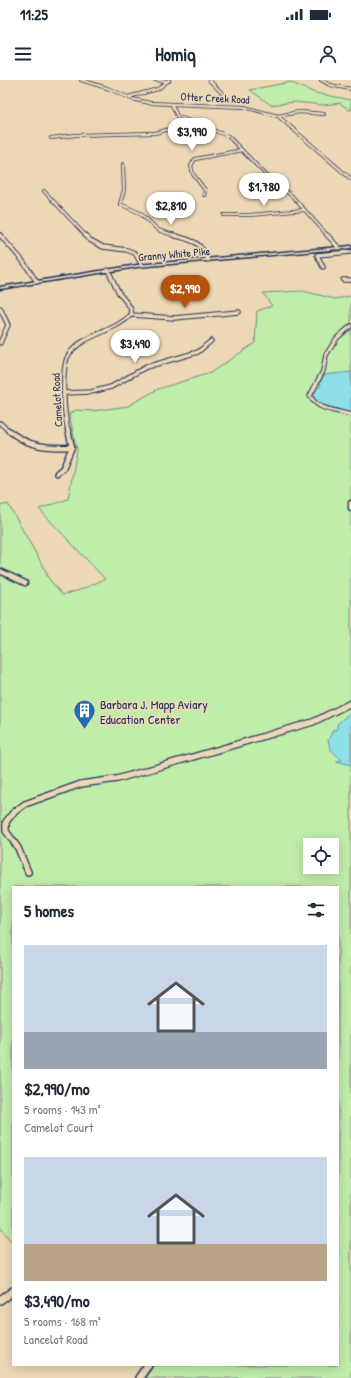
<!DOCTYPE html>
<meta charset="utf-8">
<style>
body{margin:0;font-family:"Patrick Hand",sans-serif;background:#f6f6f7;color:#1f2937;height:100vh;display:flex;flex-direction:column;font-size:15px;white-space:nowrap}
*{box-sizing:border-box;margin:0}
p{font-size:13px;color:#747a83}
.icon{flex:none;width:22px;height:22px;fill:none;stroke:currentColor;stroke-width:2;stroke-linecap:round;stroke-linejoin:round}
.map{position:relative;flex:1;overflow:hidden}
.sheet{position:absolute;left:12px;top:806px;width:327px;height:480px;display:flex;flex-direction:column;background:#fff;border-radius:0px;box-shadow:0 2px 10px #0003}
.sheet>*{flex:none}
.buttons{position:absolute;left:303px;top:758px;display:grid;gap:8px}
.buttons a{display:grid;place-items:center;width:36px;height:36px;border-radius:0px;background:#fff;box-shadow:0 2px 10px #0003;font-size:20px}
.price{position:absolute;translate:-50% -34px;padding:0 9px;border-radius:14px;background:#fff;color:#222;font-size:13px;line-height:26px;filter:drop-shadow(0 1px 2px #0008)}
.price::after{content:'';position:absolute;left:50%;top:24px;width:12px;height:9px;margin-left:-6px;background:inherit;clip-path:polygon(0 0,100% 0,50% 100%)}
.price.current{background:#b45309;color:#fff}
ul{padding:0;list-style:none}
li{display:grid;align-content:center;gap:8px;height:212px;padding:0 12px}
li span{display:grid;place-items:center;height:124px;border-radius:0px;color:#555}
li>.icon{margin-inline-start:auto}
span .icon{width:72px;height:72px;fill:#fffc;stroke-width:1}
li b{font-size:17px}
h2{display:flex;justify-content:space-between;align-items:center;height:48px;padding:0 12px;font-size:17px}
.status{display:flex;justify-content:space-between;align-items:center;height:28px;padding:0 20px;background:#fff;direction:ltr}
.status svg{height:11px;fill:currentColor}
header{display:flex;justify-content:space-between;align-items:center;height:52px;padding:0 12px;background:#fff;font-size:18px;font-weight:700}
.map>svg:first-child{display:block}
.green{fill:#c0edaa;stroke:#6e8e84;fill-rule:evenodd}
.water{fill:#8edfe7;stroke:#6099b0}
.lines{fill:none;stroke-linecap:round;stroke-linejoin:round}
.minor-far4-casing{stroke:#1b2f5e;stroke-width:4}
.minor-far3-casing{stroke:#1b2f5e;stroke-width:5.5}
.minor-far2-casing{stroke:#1b2f5e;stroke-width:7}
.minor-far1-casing{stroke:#1b2f5e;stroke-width:8}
.minor-casing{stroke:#1b2f5e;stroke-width:10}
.secondary-casing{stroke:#1b2f5e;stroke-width:3}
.minor-far4{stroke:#edd8b6;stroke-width:2.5}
.minor-far3{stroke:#edd8b6;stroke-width:3.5}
.minor-far2{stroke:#edd8b6;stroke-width:4.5}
.minor-far1{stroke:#edd8b6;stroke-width:5.5}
.minor{stroke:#edd8b6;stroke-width:7}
.secondary{fill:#edd8b6;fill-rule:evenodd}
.labels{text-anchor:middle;stroke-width:3.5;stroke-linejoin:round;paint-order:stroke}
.far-street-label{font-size:11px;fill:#1b2f5e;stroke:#edd8b6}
.poi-label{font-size:13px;fill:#1b2f5e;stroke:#edd8b6;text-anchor:start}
</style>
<div class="status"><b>11:25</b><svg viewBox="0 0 49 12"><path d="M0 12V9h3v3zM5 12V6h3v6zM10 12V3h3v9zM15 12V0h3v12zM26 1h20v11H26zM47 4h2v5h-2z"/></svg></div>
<header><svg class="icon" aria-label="menu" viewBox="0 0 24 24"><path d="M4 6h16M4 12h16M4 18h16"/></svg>Homiq<svg class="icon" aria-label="person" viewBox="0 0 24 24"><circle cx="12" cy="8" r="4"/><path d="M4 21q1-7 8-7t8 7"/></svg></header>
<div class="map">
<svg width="351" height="1298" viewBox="0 0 351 1298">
<rect width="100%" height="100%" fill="#edd8b6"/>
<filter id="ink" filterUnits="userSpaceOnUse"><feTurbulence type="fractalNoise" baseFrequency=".025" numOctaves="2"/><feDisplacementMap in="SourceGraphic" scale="8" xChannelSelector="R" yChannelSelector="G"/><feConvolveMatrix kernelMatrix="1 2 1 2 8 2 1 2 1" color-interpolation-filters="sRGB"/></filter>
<g filter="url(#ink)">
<path class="green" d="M290 2 315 13 351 20V30H349L340 23 324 25 294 22 271 25 250 10Z
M303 211 335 219 351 216V1298H145L154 1285H338V807H13V1164L0 1147V426L8 424 48 495H46L62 515 80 510 105 499 39 429 68 419 77 370 69 334 76 330 93 331 128 326 158 309 210 293 255 263 257 231 272 226 263 213ZM310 765H332V787H310Z"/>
<path class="water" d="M351 292V333L319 324 313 316 317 308 321 306 320 303 324 295Z
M351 632V685L336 681 342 680 330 669 328 660 333 650 337 649V644Z"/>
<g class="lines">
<defs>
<path id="minor-far4" d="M81 0 107 8 132 19 150 23 244 27 278 36 351 99
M155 0 169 1
M209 0 225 16
M321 0 330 5 351 9
M128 17 158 9 169 0
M172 25 177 36 228 56 269 98 292 116 328 156
M278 36 299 32 324 34
M51 58 76 55 155 53 192 43
M123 84 124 110 120 124 140 133 158 150 176 156
M44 111 86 156
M204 115 205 110 193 94 191 86 195 79 242 70
M224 135H250L305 130"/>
<path id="minor-far3" d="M0 155 22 180 37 202
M85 155 90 160 103 167 127 170 135 173 142 185
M173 155C193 161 199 160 208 180
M327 155 339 168
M323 187 317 175 351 172
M343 200H351
M0 228 8 245 0 263
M132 235 174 238 239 232
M351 246 337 258 326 275 323 291 310 316C318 331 336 330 351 335
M65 313 91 312 111 307 146 287 198 272 211 261
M0 343 9 351
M68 351C64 334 61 294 67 278 70 271 78 264 84 261 101 251 118 248 132 234L130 227 119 213 108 190"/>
<path id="minor-far2" d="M8 350C28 367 47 368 72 367
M57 393 63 388 72 367 68 350
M351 423V428
M0 491 25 503"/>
<path id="minor-far1" d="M28 792 18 768 6 751V742L13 733 25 724 81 704 117 699 313 642 351 623"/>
<path id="minor" d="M0 1220 13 1211
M139 1298 148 1285"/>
<path id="secondary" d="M351 166V168L137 187 0 209V207L137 185Z"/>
</defs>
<use href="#minor-far4" class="minor-far4-casing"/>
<use href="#minor-far3" class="minor-far3-casing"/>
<use href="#minor-far2" class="minor-far2-casing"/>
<use href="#minor-far1" class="minor-far1-casing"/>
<use href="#minor" class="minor-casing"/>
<use href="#secondary" class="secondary-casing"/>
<use href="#minor-far4" class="minor-far4"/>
<use href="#minor-far3" class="minor-far3"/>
<use href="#minor-far2" class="minor-far2"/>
<use href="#minor-far1" class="minor-far1"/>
<use href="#minor" class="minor"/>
<use href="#secondary" class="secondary"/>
</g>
</g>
<defs>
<symbol id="building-pin" viewBox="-11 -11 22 30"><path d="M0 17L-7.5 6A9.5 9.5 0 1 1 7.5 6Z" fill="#1f6fb2" stroke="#edd8b6"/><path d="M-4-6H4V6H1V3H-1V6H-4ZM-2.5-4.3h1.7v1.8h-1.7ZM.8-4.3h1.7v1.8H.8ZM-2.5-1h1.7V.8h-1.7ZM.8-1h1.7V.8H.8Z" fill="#fff"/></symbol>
</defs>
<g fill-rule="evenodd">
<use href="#building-pin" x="72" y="618" width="25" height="34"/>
</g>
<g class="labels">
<g class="far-street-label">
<text transform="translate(215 18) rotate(3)" y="4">Otter Creek Road</text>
<text transform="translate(174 174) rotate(-5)" y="4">Granny White Pike</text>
<text transform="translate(57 320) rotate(-93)" y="4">Camelot Road</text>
</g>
<g class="poi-label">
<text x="100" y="629">Barbara J. Mapp Aviary<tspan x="100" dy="15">Education Center</tspan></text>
</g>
</g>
</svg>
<div class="buttons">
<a><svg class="icon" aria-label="locate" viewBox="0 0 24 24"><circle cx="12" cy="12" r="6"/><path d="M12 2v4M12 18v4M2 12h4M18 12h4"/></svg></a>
</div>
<b class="price" style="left:192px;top:72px">$3,990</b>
<b class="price" style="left:264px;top:127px">$1,780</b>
<b class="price" style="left:171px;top:146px">$2,810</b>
<b class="price current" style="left:185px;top:229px">$2,990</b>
<b class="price" style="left:135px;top:284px">$3,490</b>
<section class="sheet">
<h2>5 homes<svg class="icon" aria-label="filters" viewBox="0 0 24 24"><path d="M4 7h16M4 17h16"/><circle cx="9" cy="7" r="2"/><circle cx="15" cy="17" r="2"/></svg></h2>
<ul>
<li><span style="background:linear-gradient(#c9d6e8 70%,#9aa5b1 0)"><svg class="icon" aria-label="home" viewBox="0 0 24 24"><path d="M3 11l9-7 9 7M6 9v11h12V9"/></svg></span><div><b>$2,990/mo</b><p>5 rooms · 143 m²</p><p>Camelot Court</p></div></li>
<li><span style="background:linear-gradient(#c9d6e8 70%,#b9a48a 0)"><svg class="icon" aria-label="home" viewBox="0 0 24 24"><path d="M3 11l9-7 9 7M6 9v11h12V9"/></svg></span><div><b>$3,490/mo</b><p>5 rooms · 168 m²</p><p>Lancelot Road</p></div></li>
</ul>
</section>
</div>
